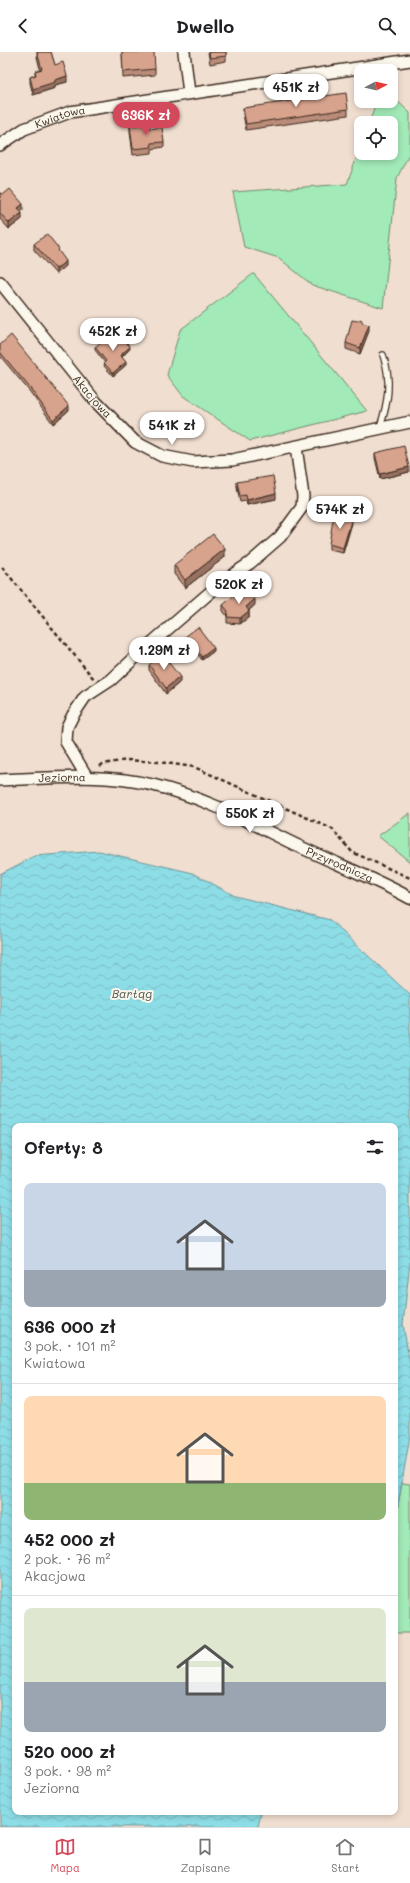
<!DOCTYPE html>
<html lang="pl">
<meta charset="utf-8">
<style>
body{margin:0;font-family:Mali,sans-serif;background:#f2f2f2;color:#202124;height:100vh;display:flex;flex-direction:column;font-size:15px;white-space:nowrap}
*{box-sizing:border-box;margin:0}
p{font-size:13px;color:#757577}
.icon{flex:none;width:22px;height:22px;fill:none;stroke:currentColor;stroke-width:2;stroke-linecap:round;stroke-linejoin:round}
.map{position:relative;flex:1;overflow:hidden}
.panel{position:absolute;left:12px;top:1071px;width:386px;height:692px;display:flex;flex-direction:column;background:#fff;border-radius:8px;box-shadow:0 2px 6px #0003}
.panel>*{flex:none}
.needle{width:26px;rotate:83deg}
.fabs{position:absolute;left:354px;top:12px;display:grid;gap:8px}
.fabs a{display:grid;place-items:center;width:44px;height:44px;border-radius:8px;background:#fff;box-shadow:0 2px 6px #0003;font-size:20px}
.price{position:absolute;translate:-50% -34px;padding:0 9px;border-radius:14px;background:#fff;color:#222;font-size:13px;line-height:26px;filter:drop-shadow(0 1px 2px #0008)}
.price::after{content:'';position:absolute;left:50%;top:24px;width:12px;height:9px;margin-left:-6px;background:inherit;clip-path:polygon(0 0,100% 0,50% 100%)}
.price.selected{background:#d1495b;color:#fff}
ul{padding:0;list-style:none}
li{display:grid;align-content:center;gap:8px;height:212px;padding:0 12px}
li+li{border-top:1px solid #e0e0e0}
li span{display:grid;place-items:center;height:124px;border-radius:8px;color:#555}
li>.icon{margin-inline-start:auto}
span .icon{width:72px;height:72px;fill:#fffc;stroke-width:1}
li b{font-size:17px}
h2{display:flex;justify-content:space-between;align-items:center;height:48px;padding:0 12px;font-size:17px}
header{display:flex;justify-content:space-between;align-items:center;height:52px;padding:0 12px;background:#fff;font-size:18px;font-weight:700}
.tabs{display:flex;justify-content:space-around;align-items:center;height:56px;border-top:1px solid #e0e0e0;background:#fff;font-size:11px;color:#757577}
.tabs a{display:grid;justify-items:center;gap:2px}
.tabs .selected{color:#d1495b}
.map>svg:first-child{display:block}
.green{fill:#a2eab7;stroke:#6e8a6a}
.water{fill:url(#water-waves);stroke:#6c9597}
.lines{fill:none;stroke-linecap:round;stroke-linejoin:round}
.service-casing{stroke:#3b2a1e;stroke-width:8}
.minor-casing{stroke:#3b2a1e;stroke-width:14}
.path{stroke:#3b2a1e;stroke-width:2.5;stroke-dasharray:4 3;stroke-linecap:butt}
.service{stroke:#fbf7ec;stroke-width:5.5}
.minor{stroke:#fbf7ec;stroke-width:11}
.wall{fill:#ba8c79;stroke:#3b2a1e}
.shaded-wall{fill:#977263;stroke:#3b2a1e}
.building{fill:#d8a38d;stroke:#3b2a1e}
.labels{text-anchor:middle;stroke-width:4;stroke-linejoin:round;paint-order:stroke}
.street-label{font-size:11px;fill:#3b2a1e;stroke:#fbf7ec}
.water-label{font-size:12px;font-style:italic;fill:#505750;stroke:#fbf7ec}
</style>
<header><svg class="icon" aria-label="back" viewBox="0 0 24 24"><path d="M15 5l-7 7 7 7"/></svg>Dwello<svg class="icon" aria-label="search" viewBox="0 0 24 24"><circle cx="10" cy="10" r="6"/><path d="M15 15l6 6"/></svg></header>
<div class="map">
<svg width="410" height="1775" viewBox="0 0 410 1775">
<defs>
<pattern id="water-waves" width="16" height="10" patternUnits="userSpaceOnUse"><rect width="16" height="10" fill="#8ddde7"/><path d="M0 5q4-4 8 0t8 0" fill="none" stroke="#7bbec6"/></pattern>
</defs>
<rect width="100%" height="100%" fill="#f0ded0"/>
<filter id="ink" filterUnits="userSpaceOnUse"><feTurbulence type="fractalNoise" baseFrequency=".025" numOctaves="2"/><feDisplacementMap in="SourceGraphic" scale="8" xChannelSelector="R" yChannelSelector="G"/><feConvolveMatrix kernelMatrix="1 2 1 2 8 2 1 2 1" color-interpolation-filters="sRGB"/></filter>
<g filter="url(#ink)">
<path class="green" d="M391 43 410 61V100L397 126 383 256 312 233 279 206 244 195 233 140 347 132 361 94V101H391V71H369L377 49H391Z
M253 222H254L367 359 250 389 183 344 167 323 180 278Z
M410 761V810L378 784Z
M402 1431 410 1432V1581H395V1470Z"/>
<path class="water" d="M99 799 193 821 235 844 330 868 410 943V1210L403 1272 410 1313V1384L395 1470V1074H15V1760H261L258 1775H0V822L35 804Z"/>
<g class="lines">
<defs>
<path id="service" d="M380 375C388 351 392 328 383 303"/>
<g id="minor">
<path d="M184 0 189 41"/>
<path id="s1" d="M0 93 24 77 70 60 410 8"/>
<path id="s2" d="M0 230 96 350 135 390 162 404 193 410 232 408 410 370"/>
<path d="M87 725 66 690 67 675 73 663 85 645 111 628 140 601 222 530 250 511 280 485 302 455 303 444 296 395"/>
<path id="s3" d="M0 728C51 726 103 721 153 733 206 746 245 768 292 791 331 810 372 825 410 846"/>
</g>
</defs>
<use href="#service" class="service-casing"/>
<use href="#minor" class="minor-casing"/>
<path class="path" d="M2 515 94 627
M100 714 103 712 127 708 159 710 194 715 332 777 352 800 410 826"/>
<use href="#service" class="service"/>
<use href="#minor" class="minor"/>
</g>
<path class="wall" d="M37 0H51L55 13 67 30 55 33V36L33 43 30 31V25L35 23V19L40 17 37 5Z
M122 0 155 17V23L123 26Z
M208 0H226V9L210 12Z
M243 56 348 57V63L246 78 243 62Z
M130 74 150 77 164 90V95L152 97V101L133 103 130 80Z
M0 141 23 158 20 159 22 167 9 177 0 167Z
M34 192 59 200 66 214 56 222 34 198Z
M369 279 360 302 346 297V291Z
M109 290 130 297 122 305 126 313 113 324 104 314 105 311 95 298V295Z
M0 293 69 358 53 372 30 340 0 304Z
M375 401 409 420 380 427 375 406Z
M237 430 276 447 247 453 246 449 240 450 237 436Z
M352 471 343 501 329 498V492Z
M225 505 185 536 174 522V513Z
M238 545 255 553 249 558V565L240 572 227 571V564L223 559V553Z
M186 584 214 599 202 608 186 587Z
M149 613 180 630 166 642 149 618Z"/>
<path class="shaded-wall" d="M67 24V30L55 33V36L33 43V37L55 28Z
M23 152V158L18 162V156Z
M22 161V167L9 177V171Z
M66 209V214L56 222V217Z
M369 273V279L360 302V296Z
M130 295V297L120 306V303Z
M126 310V313L113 324V321Z
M69 354V358L53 372V368Z
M409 415V420L380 427V422Z
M276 441V447L247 453V448Z
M352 466V471L343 501V496Z
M225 497V505L185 536V528Z
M255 547V553L246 561V555Z
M249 559V565L240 572V566Z
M214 596V599L202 608V605Z
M180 625V630L166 642V636Z"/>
<path class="building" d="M37 0H51L55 13 63 10 67 24 55 28V30L33 37 30 25 36 23 35 19 42 17Z
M122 0H154L155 17 123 20Z
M209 0H226V4L210 6Z
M346 41 348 57 246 72 243 56Z
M150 71V77L162 75 164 90 151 91 152 95 133 97 130 74Z
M10 137 23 152 18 156 22 161 9 171 0 161V141L4 142Z
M47 182 59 197 58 198 66 209 56 217 34 192Z
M361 267 363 271 369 273 360 296 346 291 352 268 357 269Z
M120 281 130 295 120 303 126 310 113 321 104 311 106 309 95 295 106 286 109 290Z
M11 283 69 354 53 368 30 336 0 300V293Z
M404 394 409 415 380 422 375 401Z
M273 424 276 441 247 448 246 443 240 444 237 430Z
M334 462 352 466 343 496 329 492Z
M213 482 225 497 185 528 174 513Z
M247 537 255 547 246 555 249 559 240 566 227 565 228 559 223 553 236 542 238 545Z
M198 575 214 596 202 605 186 584Z
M162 602 180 625 166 636 149 613Z"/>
</g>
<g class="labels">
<g class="street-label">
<text dy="4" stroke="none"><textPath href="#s1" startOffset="67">Kwiatowa</textPath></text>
<text dy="4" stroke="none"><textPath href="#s2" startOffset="147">Akacjowa</textPath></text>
<text dy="4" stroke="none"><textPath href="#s3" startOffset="62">Jeziorna</textPath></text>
<text dy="4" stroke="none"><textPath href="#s3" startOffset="357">Przyrodnicza</textPath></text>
</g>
<g class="water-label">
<text x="132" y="946">Bartąg</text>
</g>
</g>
</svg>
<div class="fabs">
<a><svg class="needle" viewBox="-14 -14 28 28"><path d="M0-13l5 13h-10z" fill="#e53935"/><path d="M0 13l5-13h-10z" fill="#757577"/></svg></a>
<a><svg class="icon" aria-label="locate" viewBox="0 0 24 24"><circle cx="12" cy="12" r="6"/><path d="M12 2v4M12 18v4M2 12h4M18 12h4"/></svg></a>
</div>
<b class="price" style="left:296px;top:56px">451K zł</b>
<b class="price selected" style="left:146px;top:84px">636K zł</b>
<b class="price" style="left:113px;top:300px">452K zł</b>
<b class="price" style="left:172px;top:394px">541K zł</b>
<b class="price" style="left:340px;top:478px">574K zł</b>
<b class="price" style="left:239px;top:553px">520K zł</b>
<b class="price" style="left:164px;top:619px">1.29M zł</b>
<b class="price" style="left:250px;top:782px">550K zł</b>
<section class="panel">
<h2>Oferty: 8<svg class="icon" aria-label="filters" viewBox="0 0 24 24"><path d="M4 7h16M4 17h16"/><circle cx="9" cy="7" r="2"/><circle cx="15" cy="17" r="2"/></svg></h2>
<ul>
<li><span style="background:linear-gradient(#c9d6e8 70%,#9aa5b1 0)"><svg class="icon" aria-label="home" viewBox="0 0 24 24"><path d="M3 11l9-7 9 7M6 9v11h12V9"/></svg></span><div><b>636 000 zł</b><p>3 pok. · 101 m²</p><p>Kwiatowa</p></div></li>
<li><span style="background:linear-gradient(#ffd9b3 70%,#8fb573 0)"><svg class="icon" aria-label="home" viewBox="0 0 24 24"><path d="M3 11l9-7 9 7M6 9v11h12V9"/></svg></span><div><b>452 000 zł</b><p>2 pok. · 76 m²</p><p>Akacjowa</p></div></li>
<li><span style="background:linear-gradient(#dfe7d0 60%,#9aa5b1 0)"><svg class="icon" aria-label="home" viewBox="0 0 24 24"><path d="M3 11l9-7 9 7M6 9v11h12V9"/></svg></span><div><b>520 000 zł</b><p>3 pok. · 98 m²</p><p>Jeziorna</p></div></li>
</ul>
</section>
</div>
<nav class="tabs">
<a class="selected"><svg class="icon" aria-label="map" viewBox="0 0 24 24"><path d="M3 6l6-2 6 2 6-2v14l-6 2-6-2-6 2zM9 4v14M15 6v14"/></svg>Mapa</a>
<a><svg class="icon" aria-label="saved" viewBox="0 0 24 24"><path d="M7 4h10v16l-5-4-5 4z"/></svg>Zapisane</a>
<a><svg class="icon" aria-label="home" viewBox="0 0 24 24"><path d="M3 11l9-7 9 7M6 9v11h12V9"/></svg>Start</a>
</nav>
